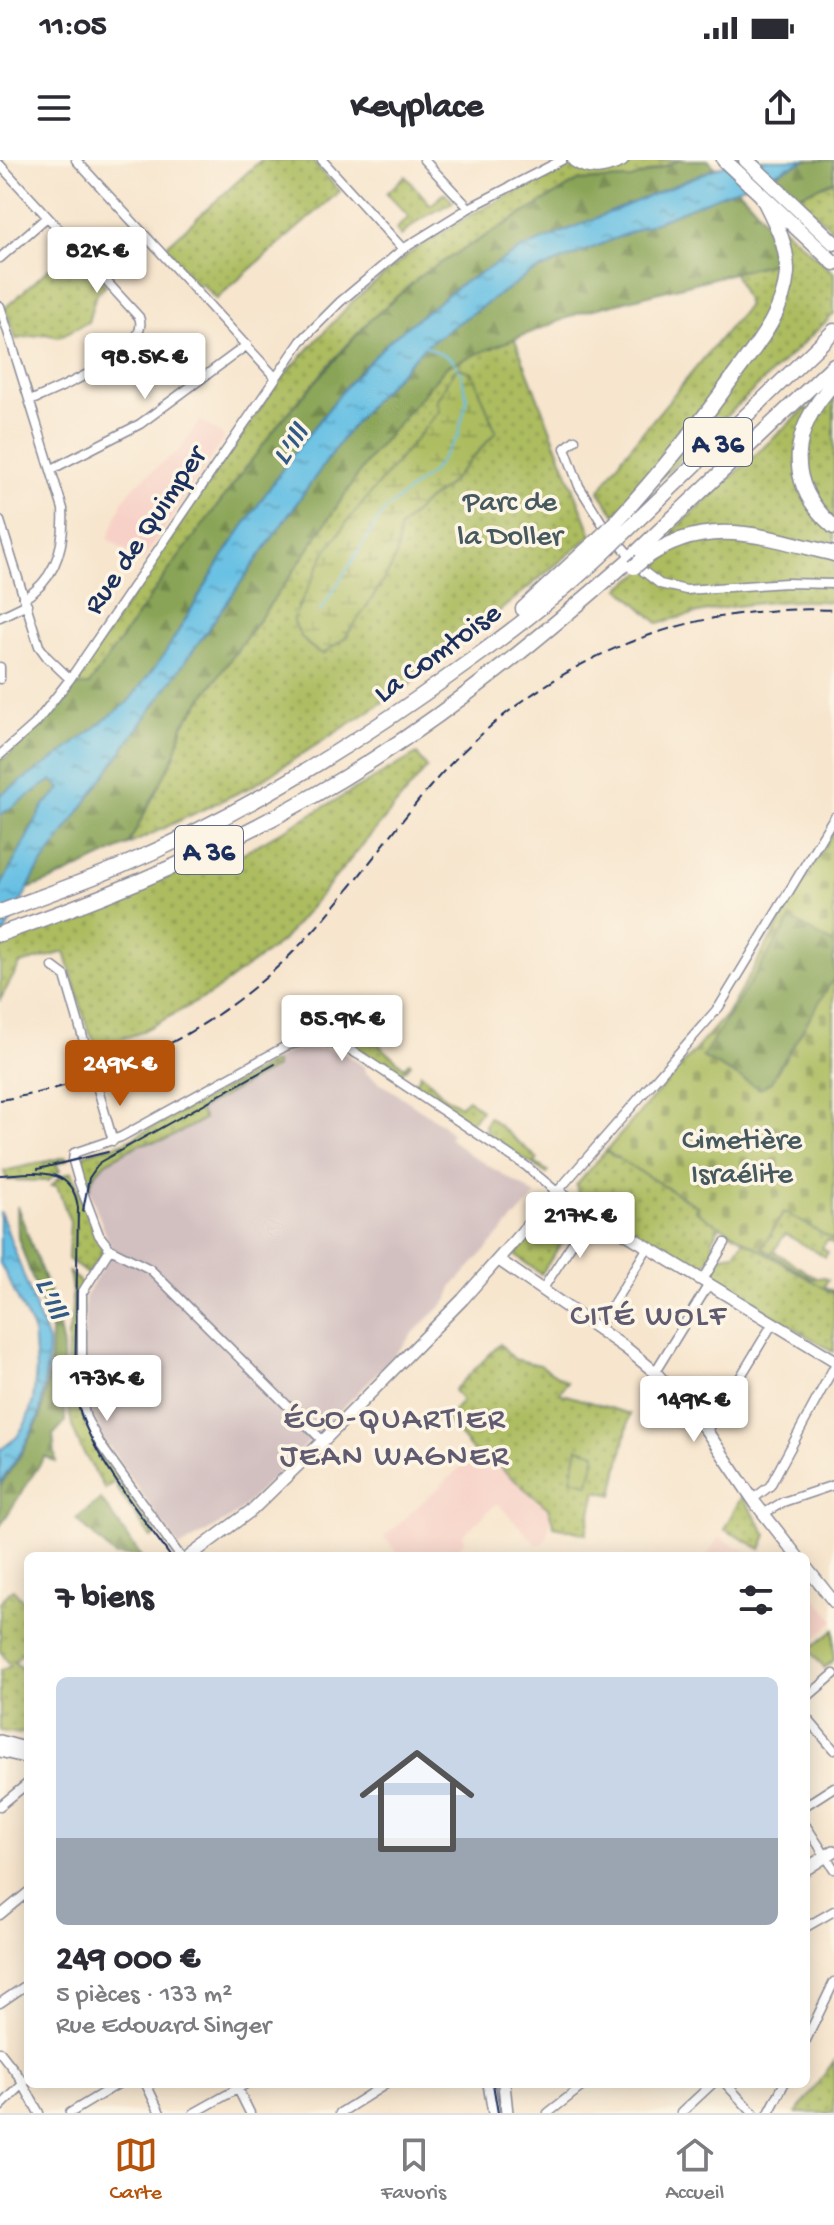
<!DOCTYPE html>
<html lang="fr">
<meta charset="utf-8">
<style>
body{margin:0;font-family:"Gochi Hand",sans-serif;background:#f7f7f7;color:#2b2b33;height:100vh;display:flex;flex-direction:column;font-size:30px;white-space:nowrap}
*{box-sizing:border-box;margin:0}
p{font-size:26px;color:#7c7c81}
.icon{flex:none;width:44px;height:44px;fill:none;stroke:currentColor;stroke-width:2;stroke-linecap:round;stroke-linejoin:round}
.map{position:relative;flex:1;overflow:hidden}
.side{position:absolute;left:24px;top:1392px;width:786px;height:536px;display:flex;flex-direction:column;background:#fff;border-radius:12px;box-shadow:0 4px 20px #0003}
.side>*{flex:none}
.price{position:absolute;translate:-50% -68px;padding:0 18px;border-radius:8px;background:#fff;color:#222;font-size:26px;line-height:52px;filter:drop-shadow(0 2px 4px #0008)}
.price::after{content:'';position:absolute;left:50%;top:48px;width:24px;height:18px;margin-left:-12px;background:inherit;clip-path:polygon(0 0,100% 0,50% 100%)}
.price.current{background:#b45309;color:#fff}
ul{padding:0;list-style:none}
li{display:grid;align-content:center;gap:16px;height:424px;padding:0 32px}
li+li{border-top:2px solid #e1e1e2}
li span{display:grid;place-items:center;height:248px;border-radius:12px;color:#555}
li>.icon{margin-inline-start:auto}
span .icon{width:144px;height:144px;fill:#fffc;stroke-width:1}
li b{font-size:34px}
h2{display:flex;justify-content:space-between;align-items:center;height:96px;padding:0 32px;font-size:34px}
.status{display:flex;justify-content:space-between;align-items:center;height:56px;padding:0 40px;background:#fff;direction:ltr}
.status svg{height:22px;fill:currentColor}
header{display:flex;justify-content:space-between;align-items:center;height:104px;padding:0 32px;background:#fff;font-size:36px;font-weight:700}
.menu{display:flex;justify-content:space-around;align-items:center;height:112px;border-top:2px solid #e1e1e2;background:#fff;font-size:22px;color:#7c7c81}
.menu a{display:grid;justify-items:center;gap:4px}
.menu .current{color:#b45309}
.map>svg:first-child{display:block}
.built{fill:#f7d1c7}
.industrial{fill:#d2bfc0}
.green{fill:url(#green-dots);stroke:#64765e;stroke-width:2;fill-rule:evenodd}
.forest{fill:url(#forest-firs);stroke:#526a5a;stroke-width:2}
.wetland{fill:url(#wetland-marsh);stroke:#64765e;stroke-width:2}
.cemetery{fill:url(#cemetery-stones);stroke:#64765e;stroke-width:2}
.pitch{fill:#acbc5f;stroke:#64765e;stroke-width:2}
.water{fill:url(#water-ripples);stroke:#4078a1;stroke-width:2}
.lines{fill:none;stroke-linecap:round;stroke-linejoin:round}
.stream{stroke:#66c0e4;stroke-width:2}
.street-casing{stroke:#898a96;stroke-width:11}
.secondary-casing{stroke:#898a96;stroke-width:14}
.highway-casing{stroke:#898a96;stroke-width:17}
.street{stroke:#fff;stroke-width:8}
.secondary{stroke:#fff;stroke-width:11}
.highway{stroke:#fff;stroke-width:14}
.tram{stroke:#1b2f5e;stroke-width:2}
.rail{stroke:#1b2f5e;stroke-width:2;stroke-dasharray:12 6;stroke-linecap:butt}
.highway-bridge-casing{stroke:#898a96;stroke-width:17;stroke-linecap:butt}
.highway-bridge{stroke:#fff;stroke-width:14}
.labels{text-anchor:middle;stroke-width:7;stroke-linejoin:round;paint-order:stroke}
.shield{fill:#fcf5e5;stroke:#5e6a86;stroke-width:2}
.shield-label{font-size:28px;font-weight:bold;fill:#1b2f5e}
.park-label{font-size:30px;fill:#46595e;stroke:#fcf5e5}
.street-label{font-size:30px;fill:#1b2f5e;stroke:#fcf5e5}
.water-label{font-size:32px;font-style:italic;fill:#325a86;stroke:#fcf5e5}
.neighbourhood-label{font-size:32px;letter-spacing:2px;fill:#615b72;stroke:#fcf5e5}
</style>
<div class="status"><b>11:05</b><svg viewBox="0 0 49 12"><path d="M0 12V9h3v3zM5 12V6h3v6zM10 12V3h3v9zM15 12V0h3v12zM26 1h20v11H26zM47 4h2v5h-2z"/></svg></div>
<header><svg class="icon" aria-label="menu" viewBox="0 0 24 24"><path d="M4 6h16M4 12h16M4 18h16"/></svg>Keyplace<svg class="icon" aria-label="share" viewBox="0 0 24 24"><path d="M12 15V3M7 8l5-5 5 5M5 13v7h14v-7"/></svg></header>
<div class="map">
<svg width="834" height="1953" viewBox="0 0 834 1953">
<defs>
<pattern id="green-dots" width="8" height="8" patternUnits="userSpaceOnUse" patternTransform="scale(2)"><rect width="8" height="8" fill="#acbc5f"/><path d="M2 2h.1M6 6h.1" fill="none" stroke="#8b9952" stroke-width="1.8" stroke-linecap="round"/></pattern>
<pattern id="forest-firs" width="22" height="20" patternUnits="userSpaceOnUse" patternTransform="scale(2)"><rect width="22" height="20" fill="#89a456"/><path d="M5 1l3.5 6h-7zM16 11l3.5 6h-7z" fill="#6f864a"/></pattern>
<pattern id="wetland-marsh" width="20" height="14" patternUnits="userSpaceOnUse" patternTransform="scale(2)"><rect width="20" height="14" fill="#acbc5f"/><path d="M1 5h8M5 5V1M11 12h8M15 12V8" fill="none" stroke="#8b9952"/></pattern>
<pattern id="cemetery-stones" width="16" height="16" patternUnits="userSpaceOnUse" patternTransform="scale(2)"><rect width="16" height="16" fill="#acbc5f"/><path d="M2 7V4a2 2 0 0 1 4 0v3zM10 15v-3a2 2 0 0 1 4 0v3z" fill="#8b9952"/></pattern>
<pattern id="water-ripples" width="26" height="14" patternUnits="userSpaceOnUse" patternTransform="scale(2)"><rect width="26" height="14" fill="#66c0e4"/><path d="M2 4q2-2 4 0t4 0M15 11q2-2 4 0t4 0" fill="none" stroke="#539cbc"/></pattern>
</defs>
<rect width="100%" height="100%" fill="#fcf5e5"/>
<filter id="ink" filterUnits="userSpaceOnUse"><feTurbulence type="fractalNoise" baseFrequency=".0125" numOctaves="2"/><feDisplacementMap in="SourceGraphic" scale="16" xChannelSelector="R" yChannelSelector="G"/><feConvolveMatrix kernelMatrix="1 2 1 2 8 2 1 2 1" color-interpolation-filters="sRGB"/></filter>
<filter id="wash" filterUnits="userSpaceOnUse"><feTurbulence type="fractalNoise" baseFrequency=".006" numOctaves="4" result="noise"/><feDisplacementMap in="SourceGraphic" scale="32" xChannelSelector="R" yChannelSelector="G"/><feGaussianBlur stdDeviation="1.8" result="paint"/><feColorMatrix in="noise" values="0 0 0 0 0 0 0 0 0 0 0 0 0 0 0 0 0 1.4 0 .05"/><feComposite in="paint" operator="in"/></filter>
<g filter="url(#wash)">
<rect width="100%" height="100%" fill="#f7e5cd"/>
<path class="built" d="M200 260 225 277 142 401 108 379 123 340 135 325 179 290Z
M473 1296 481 1303 495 1300 504 1312 547 1349 550 1360 546 1380 538 1386 497 1343 463 1375 464 1382 459 1387 469 1396H399L384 1377Z
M719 1377 748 1392 754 1396H707Z
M806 1425 834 1460 806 1487Z"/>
<path class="industrial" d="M300 888H324L349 896 363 906 367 914 441 963 452 974 449 978 468 993 536 1035 452 1127 449 1139 414 1172 400 1189 321 1270 235 1355 179 1388 99 1272 88 1249 83 1225 85 1138 112 1091 89 1029 96 1012 106 1002 140 984 159 982 204 960 199 950 275 904 273 900Z"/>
<path class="green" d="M261 0H311L340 31 216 139 202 124 198 126 164 88Z
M612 0H680L632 19 578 21 424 113 370 160 326 208 167 413 89 525 73 526 160 393 279 221 353 141 410 93 472 54 576 2Z
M405 16 431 45 445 33 453 42 419 60 401 76 396 69 409 57 387 33Z
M834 21V71L797 36Z
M783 68 834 113V154L665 314 615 354 599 332 622 297 748 145 734 113 779 101 774 76Z
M71 89 106 126 96 134 88 162 59 177 45 174 16 179 5 148Z
M514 177 592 375 407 527 252 626 128 685 175 595 183 566 289 418 372 294 426 229 447 206ZM471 212 496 272 446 327 426 341 399 369 397 392 297 447 408 290 439 251 447 221Z
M834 234V442C774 437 715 447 658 463L620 428 674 389 673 371 806 248 815 257Z
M417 594 427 608 282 781 211 834 139 873 98 887 88 870 65 792 20 804 0 840V785L211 699 231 700Z
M317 854 336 871 340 867 351 876 359 867 404 907 409 902 411 904 400 914C368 901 347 878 311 877L309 867Z
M274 902 276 907 199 950 204 959 166 980 140 984 106 1002 94 1015 89 1029 78 1001 83 995 125 982Z
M421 913 444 936 460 946 468 939 481 950 473 961H467L414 925 413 921 416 923Z
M489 957 538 999 535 1003 548 1011 547 1014 487 974 485 965Z
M606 991 697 1046 695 1050 720 1066 712 1079 714 1091 701 1112 579 1038 576 1025Z
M66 997 67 1000 56 1004 60 1011 48 1021 7 1020 4 1011Z
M72 1012 96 1076 103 1086 102 1094 87 1114 68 1099 70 1062 57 1026H51L61 1016Z
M563 1049 575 1053 577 1060 541 1114 515 1095 551 1055Z
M784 1051 834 1080V1084L827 1080 822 1088 828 1092 825 1097 785 1074 774 1091 816 1118 812 1119 762 1088Z
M744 1080 834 1134V1192L710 1117 722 1096 735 1094Z
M68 1111 82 1124 79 1134 78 1236 121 1317 105 1329 81 1288 72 1266 67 1234 68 1176C73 1158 74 1128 68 1111Z
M500 1184 514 1199 540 1205 567 1222 559 1233 630 1254 613 1335 596 1331 586 1374 554 1366 548 1348 504 1311 496 1299 482 1302 446 1259 462 1241 454 1230Z
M121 1323 156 1374 151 1378 116 1327Z
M742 1336 767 1375 761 1389 724 1369Z
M13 1429 28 1446V1487L14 1502 28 1513V1570L20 1574 0 1571V1511L11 1506 0 1491V1442Z
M834 1901V1953H797Z"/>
<path class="forest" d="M680 0H708L716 8 524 88 461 124 390 180 352 219 290 298 224 395 162 498 128 542 60 595 0 635V600L9 595 73 526 89 525 167 413 281 261 370 160 424 113 578 21 632 19Z
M806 0H834V21L797 36 774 14Z
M737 28C762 53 772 66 779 101L579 153 447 206 372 294 289 418 183 565 175 595 128 685 58 718 28 729 36 713 342 279 368 246 425 186 529 114Z
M53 619 61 629 44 645 0 728V655Z
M791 759 834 784V818L771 922 760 929 702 897Z
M17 1046 55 1147 63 1187 65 1262 53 1275 56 1302 45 1296 0 1366V1326L22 1293 40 1258 50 1211 51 1171 18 1078Z
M101 1339 141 1396H115L76 1359Z"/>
<path class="wetland" d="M457 207 471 212 476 221 496 272 446 327 426 341 399 369 397 392 391 408 373 437 345 478 323 494C306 486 299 477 293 459L325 393 347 362 439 251 437 239Z"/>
<path class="cemetery" d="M834 670V784L791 759 702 897 760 929 771 922 834 818V1080L784 1052 762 1088 812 1119 823 1117 828 1120 824 1126 832 1131 834 1129V1134L712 1061 695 1050 697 1046 606 991 727 854Z"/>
<path class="pitch" d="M578 1288 596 1293 589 1323 571 1319Z
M834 1470V1500L824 1508 809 1490Z"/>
<path class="water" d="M736 0H806L529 114 425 186 368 246 342 279 36 713 0 782V728L44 645 61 629 52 620 0 655V635L60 595 128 542 162 498 224 395 290 298 352 219 390 180 461 124 524 88Z
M0 1051 48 1182 47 1210 39 1257 21 1292 0 1323V1290L17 1277 26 1262 33 1241 36 1210 33 1170 0 1103Z"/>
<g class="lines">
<path class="stream" d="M320 452 384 351 432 312 458 276 467 239 461 213 452 199 424 185"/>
</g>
</g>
<g filter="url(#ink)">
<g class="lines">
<defs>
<path id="street" d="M76 0 275 217
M322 0 403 89
M424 0 469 48
M0 5 139 157C153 191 55 230 30 241
M0 98 47 57
M0 146 63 349C65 385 57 418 25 438
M575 280 565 288 579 326 602 363 643 411 660 424 686 430 786 423 834 424
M52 309 140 264 247 185
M0 361 39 486 47 497 70 519
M0 457 27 444
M0 507V519
M0 595 35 564 70 519 301 181 340 142 403 89 469 48 562 0
M53 807 65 816 113 981
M110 1089 82 1133V1241L86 1258 100 1284 180 1396
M703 1120 725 1083
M542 1130 592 1053
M598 1169 648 1087
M655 1212 709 1124
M706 1270 712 1264 773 1163
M323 1281 150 1109 110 1089 99 1075 79 1022 73 1001 74 993 121 977 286 886C313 877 335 881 359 895L526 1006 557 1032 719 847 834 657
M753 1339 770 1326 834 1207
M763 1354 783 1342 834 1325
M806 1538 834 1514
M806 1557 834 1590
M806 1645 834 1627
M0 1646 28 1623
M806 1666 834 1709
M0 1755 28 1732
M806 1767 834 1751
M0 1843 28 1824
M806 1880 834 1822
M0 1892 18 1915 39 1953
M146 1924 160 1953
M726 1924 753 1953
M236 1925 250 1953
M0 1947 28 1919
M70 1953 118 1924
M194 1953 246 1924
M340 1953 386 1924
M548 1953 585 1924
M681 1953 712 1924
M769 1953 784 1924"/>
<path id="secondary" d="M499 1100 627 1189 655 1212 706 1270 756 1344 797 1396
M190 1396 252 1350 328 1276 463 1139 557 1032 834 1200
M806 1407 834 1442
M0 1581 28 1589
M0 1591 28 1598
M806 1709 834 1691
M489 1924 494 1953
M504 1924 507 1953"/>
<path id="highway" d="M575 0C591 11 604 7 621 0
M724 0 834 103
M746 0 834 83
M834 223C791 268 783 323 834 367
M611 367C654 320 694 272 731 220 754 188 784 155 787 113 788 85 775 62 763 38
M620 377 834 171
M635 394 834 205
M641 401C705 353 765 377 834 394
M523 449 604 374
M0 752C40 737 80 723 119 707 242 655 356 584 463 506 515 469 567 429 613 384
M0 774C129 730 259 673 374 599 465 540 547 472 628 401"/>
</defs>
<use href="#street" class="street-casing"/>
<use href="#secondary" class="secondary-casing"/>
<use href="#highway" class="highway-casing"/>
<use href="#street" class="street"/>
<use href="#secondary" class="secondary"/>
<use href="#highway" class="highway"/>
<path class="tram" d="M38 1009 108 992
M0 1015C32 1013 73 1004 78 1048L75 1225C78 1281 138 1350 170 1396
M83 1051 89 1018 100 1002 275 904
M493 1924 498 1953"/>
<path class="rail" d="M0 940C107 923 205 876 284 801 338 749 380 686 428 629 532 507 673 442 834 450"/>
<defs>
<path id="highway-bridge" d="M604 374 611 367
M613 384 620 377
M634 407 641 401"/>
</defs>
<use href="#highway-bridge" class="highway-bridge-casing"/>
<use href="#highway-bridge" class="highway-bridge"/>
</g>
</g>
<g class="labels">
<g class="shield">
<rect x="684" y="258" width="68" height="48" rx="6"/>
<rect x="175" y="666" width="68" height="48" rx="6"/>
</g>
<g class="shield-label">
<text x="718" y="292">A 36</text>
<text x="209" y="700">A 36</text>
</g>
<g class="park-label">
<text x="510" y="350">Parc de<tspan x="510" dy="34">la Doller</tspan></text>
<text x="742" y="988">Cimetière<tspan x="742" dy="34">Israélite</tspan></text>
</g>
<g class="street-label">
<text transform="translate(143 369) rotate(-56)" y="10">Rue de Quimper</text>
<text transform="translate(436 491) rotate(-36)" y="10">La Comtoise</text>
</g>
<g class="water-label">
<text transform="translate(288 283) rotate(-53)" y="11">L'Ill</text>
<text transform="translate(54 1137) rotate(69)" y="11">L'Ill</text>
</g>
<g class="neighbourhood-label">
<text x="649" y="1164">CITÉ WOLF</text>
<text x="395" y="1267">ÉCO-QUARTIER<tspan x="395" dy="37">JEAN WAGNER</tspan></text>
</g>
</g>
</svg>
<b class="price" style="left:97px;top:135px">82K €</b>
<b class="price" style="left:145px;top:241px">98.5K €</b>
<b class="price" style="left:342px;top:903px">85.9K €</b>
<b class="price current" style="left:120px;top:948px">249K €</b>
<b class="price" style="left:580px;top:1100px">217K €</b>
<b class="price" style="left:107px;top:1263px">173K €</b>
<b class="price" style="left:694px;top:1284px">149K €</b>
<section class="side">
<h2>7 biens<svg class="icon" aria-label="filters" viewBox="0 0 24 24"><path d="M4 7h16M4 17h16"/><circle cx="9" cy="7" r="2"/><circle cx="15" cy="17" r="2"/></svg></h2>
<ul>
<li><span style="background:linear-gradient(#c9d6e8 65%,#9aa5b1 0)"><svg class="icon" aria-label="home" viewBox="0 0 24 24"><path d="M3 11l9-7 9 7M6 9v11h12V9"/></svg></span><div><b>249 000 €</b><p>5 pièces · 133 m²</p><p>Rue Edouard Singer</p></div></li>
</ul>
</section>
</div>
<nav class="menu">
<a class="current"><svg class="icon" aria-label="map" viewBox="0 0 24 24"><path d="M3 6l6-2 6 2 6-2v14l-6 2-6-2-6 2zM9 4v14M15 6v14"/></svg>Carte</a>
<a><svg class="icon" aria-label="saved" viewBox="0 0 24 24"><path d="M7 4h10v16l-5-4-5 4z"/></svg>Favoris</a>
<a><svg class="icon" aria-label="home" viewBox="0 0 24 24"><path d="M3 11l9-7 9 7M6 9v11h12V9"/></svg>Accueil</a>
</nav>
